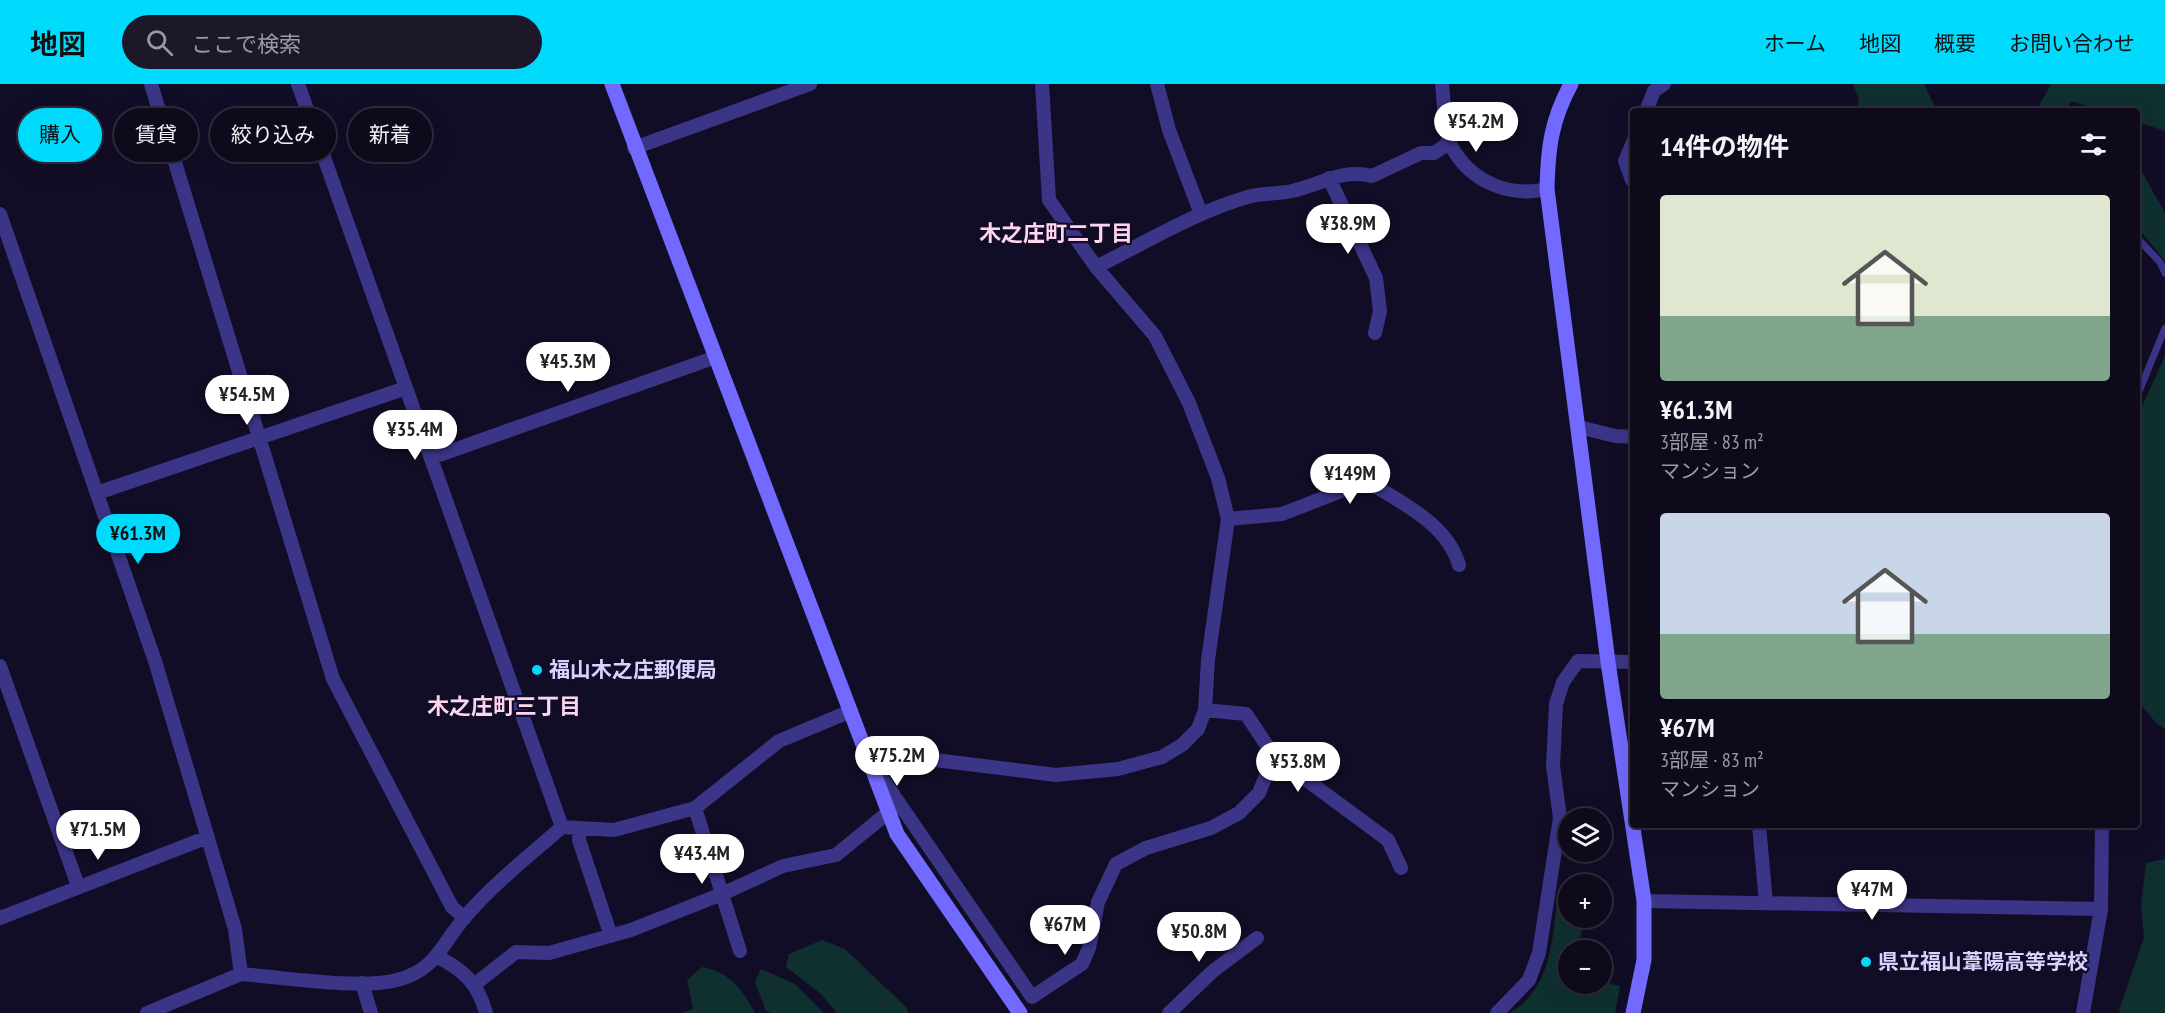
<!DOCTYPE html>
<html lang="ja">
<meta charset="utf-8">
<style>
body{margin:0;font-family:"PT Sans Narrow","Noto Sans JP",sans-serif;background:#1c1829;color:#f1f3f6;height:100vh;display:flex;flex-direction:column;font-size:22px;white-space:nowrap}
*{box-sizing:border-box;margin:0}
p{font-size:20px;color:#9b9aa3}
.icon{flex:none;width:33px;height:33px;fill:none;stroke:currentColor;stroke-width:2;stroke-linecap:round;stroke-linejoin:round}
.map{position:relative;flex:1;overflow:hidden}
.details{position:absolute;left:1630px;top:24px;width:510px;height:720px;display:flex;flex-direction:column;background:#0e0a1c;border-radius:6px;box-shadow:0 6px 24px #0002,0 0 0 2px #2e2b3b}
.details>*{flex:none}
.top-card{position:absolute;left:18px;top:24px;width:570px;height:54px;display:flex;gap:12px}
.fabs{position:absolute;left:1558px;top:724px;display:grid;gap:12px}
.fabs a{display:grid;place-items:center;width:54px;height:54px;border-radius:50%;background:#0e0a1c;box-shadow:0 6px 24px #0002,0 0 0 2px #2e2b3b;font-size:30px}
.price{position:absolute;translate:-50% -51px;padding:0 14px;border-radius:21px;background:#fff;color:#222;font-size:20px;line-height:39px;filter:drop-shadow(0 2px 3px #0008)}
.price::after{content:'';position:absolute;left:50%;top:36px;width:18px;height:14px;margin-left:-9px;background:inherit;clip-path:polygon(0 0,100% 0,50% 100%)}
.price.active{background:#00dbfd;color:#111}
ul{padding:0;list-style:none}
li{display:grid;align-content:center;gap:12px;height:318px;padding:0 30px}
li span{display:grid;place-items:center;height:186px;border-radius:6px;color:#555}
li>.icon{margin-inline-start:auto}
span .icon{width:108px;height:108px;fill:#fffc;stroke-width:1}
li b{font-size:26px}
h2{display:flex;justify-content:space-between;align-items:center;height:72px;padding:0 30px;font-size:26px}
.tag{padding:0 21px;border-radius:27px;background:#0e0a1c;box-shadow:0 6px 24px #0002,0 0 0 2px #2e2b3b;font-size:21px;line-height:54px}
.tag.active{background:#00dbfd;color:#111}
header{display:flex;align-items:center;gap:36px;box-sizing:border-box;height:84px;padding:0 30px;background:#00dbfd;color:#111}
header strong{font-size:28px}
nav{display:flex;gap:33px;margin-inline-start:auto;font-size:21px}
.search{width:420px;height:54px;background:#1c1829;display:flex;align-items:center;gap:15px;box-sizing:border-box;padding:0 21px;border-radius:33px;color:#9b9aa3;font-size:22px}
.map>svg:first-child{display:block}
.green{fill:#103030}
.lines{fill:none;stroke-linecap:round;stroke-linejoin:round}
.lane{stroke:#3b3588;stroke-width:7}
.street{stroke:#3b3588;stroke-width:14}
.secondary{stroke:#7269ff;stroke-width:15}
.poi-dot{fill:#00dbfd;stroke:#120d26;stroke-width:2}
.labels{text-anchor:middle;stroke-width:4.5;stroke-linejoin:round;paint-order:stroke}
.poi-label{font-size:21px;font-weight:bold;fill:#d9d2ff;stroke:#120d26;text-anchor:start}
.neighbourhood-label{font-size:22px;font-weight:bold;fill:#ffd4ee;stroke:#120d26}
</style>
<header>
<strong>地図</strong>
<div class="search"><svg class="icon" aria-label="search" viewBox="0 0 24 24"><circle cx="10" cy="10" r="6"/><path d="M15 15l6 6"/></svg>ここで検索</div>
<nav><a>ホーム</a><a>地図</a><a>概要</a><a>お問い合わせ</a></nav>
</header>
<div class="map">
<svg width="2165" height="929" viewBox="0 0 2165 929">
<rect width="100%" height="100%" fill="#120d26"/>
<path class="green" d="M1853 0H1924L1937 27H1856L1859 16Z
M2051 0H2165V47L2138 38V27H2103L2071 17 2066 27H2036Z
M2138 81 2165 129V177L2138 144Z
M2165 272V645L2156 639 2138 617V331Z
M2165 775V929H2121L2119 926 2144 854 2141 820 2146 779Z
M1558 812 1569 813V834H1584L1578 867H1569V900H1602V898L1620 902 1615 929H1510C1552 904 1552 855 1558 812Z
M822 856 845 865 907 924 908 929H837L821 910 786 883 789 870Z
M702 883C730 888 742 905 755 929H681L693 925 687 896Z
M761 885 795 900 824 929H771L766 927 755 898Z"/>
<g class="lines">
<path class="lane" d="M2138 155 2160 178 2165 189
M2138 310 2165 244"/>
<path class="street" d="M151 0 333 595 452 823 465 834
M298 0 562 743
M1157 0 1169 46 1201 130
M1442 0C1444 16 1444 47 1450 60 1469 97 1508 114 1547 105
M1646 27 1654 7 1664 0
M634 64 810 0
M1329 94 1376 194 1380 227 1375 249
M1632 96 1625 77 1634 56
M0 130 155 577 235 845 241 890C281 893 361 906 397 896 436 886 441 861 465 833 493 800 529 772 562 743L614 746 695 724 779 657 851 627
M1096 183C1147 158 1197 127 1251 112 1264 109 1279 110 1292 107 1319 101 1344 84 1372 92L1421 69H1434L1449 59
M1579 343 1615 352 1634 353
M431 374 716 273
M97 409 406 304
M1228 435 1282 430 1367 397C1401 419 1447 439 1459 481
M0 582 78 802
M1205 626 1246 630 1274 672 1388 756 1401 784
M869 674 927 675 1056 691 1118 685 1162 673 1182 661 1198 645 1205 626 1208 576 1228 435 1218 394 1189 319 1155 252 1096 183 1049 116 1042 0
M875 684 1032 913 1082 880 1089 864 1098 818 1116 780 1146 764 1211 744 1239 729 1259 709 1274 672
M695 724 740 867
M1759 741 1766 819
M580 744 579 756 611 852
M1644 817 2101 825
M0 834 208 753
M438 873C465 887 478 900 486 929
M362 899 371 929
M474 901 516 868 549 869 631 846 722 810 783 782 836 771 896 722
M147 929 241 890
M1169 929 1213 887 1257 854
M1497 929 1529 896 1539 869 1560 734 1553 682 1556 620 1563 598 1578 577 1634 578
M2083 929 2101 825 2102 741"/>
<path class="secondary" d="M612 0 897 750 1020 929
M1571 0C1551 37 1548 64 1547 105L1608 578 1644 817V876L1633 929"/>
</g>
<g class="poi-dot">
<circle cx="537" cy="586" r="6"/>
<circle cx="1866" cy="878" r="6"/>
</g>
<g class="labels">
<g class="poi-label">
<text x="549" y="593">福山木之庄郵便局</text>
<text x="1878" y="885">県立福山葦陽高等学校</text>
</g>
<g class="neighbourhood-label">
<text x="1056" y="157">木之庄町二丁目</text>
<text x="504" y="630">木之庄町三丁目</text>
</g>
</g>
</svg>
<div class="fabs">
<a><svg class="icon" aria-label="layers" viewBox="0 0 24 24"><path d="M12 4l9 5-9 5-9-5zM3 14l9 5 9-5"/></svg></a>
<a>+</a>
<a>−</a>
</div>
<b class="price" style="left:1476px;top:69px">¥54.2M</b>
<b class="price" style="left:1348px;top:171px">¥38.9M</b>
<b class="price" style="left:568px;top:309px">¥45.3M</b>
<b class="price" style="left:247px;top:342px">¥54.5M</b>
<b class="price" style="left:415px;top:377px">¥35.4M</b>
<b class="price" style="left:1350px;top:421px">¥149M</b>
<b class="price active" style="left:138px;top:481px">¥61.3M</b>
<b class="price" style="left:897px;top:703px">¥75.2M</b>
<b class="price" style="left:1298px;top:709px">¥53.8M</b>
<b class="price" style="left:98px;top:777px">¥71.5M</b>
<b class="price" style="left:702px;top:801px">¥43.4M</b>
<b class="price" style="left:1872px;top:837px">¥47M</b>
<b class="price" style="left:1065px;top:872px">¥67M</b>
<b class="price" style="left:1199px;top:879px">¥50.8M</b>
<div class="top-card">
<a class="tag active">購入</a>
<a class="tag">賃貸</a>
<a class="tag">絞り込み</a>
<a class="tag">新着</a>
</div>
<section class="details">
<h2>14件の物件<svg class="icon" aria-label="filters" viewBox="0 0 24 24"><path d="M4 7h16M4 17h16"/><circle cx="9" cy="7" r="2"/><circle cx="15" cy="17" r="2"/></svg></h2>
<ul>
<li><span style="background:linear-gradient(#dfe7d0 65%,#7fa58c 0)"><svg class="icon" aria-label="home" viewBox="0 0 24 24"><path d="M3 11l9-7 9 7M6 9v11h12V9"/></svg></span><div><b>¥61.3M</b><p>3部屋 · 83 m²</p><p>マンション</p></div></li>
<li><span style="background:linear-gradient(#c9d6e8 65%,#7fa58c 0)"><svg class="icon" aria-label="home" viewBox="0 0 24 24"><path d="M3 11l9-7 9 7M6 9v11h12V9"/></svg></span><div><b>¥67M</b><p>3部屋 · 83 m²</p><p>マンション</p></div></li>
</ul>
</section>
</div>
